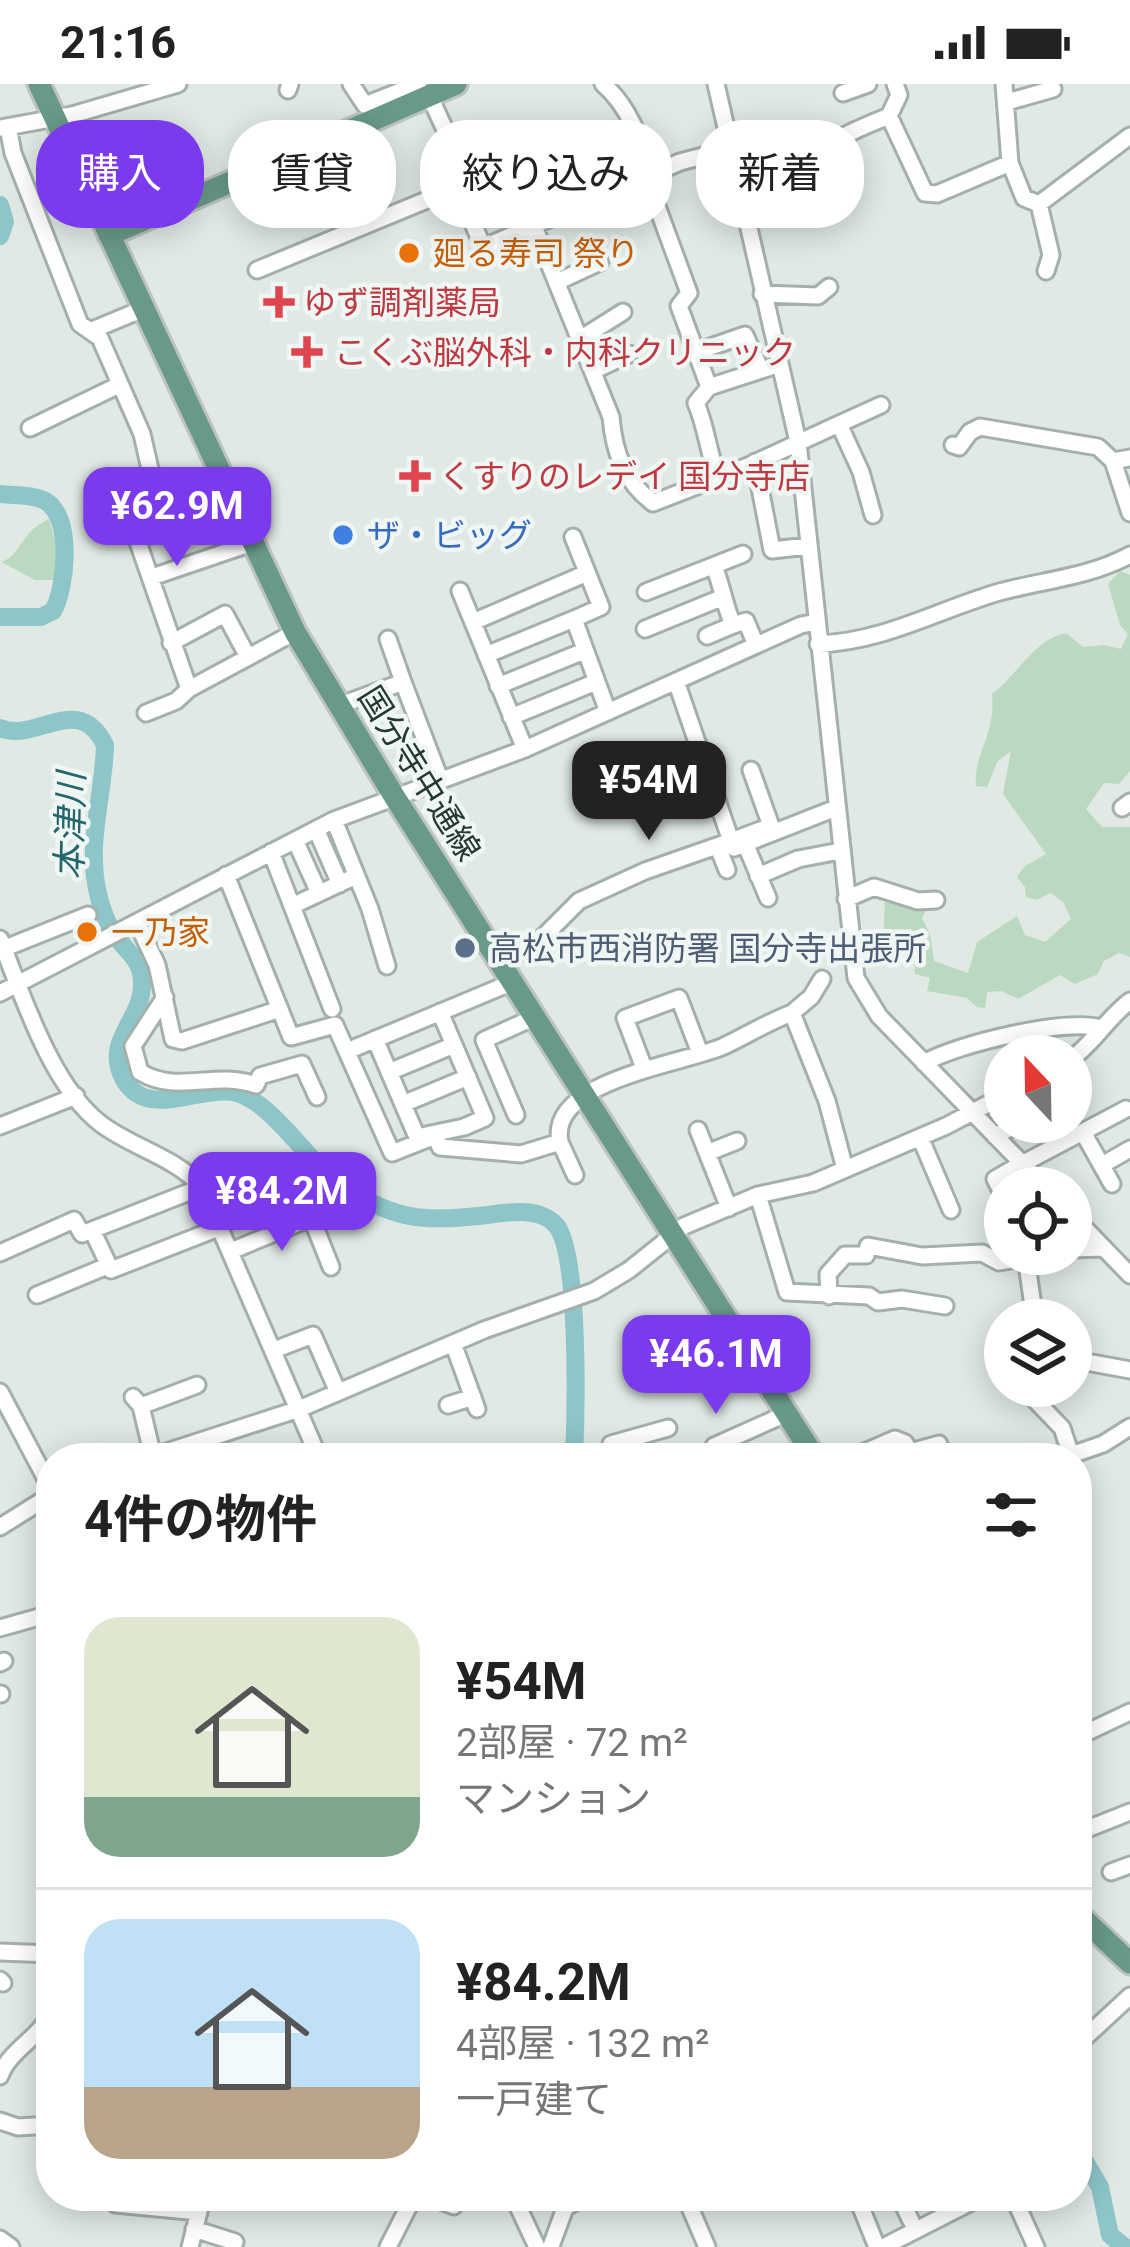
<!DOCTYPE html>
<html lang="ja">
<meta charset="utf-8">
<style>
body{margin:0;font-family:Roboto,"Noto Sans JP",sans-serif;background:#f2f2f2;color:#222;height:100vh;display:flex;flex-direction:column;font-size:45px;white-space:nowrap}
*{box-sizing:border-box;margin:0}
p{font-size:39px;color:#767676}
.icon{flex:none;width:66px;height:66px;fill:none;stroke:currentColor;stroke-width:2;stroke-linecap:round;stroke-linejoin:round}
.map{position:relative;flex:1;overflow:hidden}
.side{position:absolute;left:36px;top:1359px;width:1056px;height:768px;display:flex;flex-direction:column;background:#fff;border-radius:48px;box-shadow:0 6px 30px #0003}
.side>*{flex:none}
.top-card{position:absolute;left:36px;top:36px;width:1059px;height:108px;display:flex;gap:24px}
.needle{width:78px;rotate:338deg}
.controls{position:absolute;left:984px;top:951px;display:grid;gap:24px}
.controls a{display:grid;place-items:center;width:108px;height:108px;border-radius:50%;background:#fff;box-shadow:0 6px 30px #0003;font-size:60px}
.price{position:absolute;translate:-50% -102px;padding:0 27px;border-radius:24px;background:#7c3aed;color:#fff;font-size:39px;line-height:78px;filter:drop-shadow(0 3px 6px #0008)}
.price::after{content:'';position:absolute;left:50%;top:72px;width:36px;height:27px;margin-left:-18px;background:inherit;clip-path:polygon(0 0,100% 0,50% 100%)}
.price.active{background:#222;color:#fff}
ul{padding:0;list-style:none}
li{display:flex;align-items:center;gap:36px;height:300px;padding:0 48px}
li+li{border-top:3px solid #e0e0e0}
li span{display:grid;place-items:center;flex:none;width:336px;height:240px;border-radius:36px;color:#555}
li>.icon{margin-inline-start:auto}
span .icon{width:144px;height:144px;fill:#fffc;stroke-width:1}
li b{font-size:51px}
h2{display:flex;justify-content:space-between;align-items:center;height:144px;padding:0 48px;font-size:51px}
.tag{padding:0 42px;border-radius:48px;background:#fff;box-shadow:0 6px 30px #0003;font-size:42px;line-height:108px}
.tag.active{background:#7c3aed;color:#fff}
.status{display:flex;justify-content:space-between;align-items:center;height:84px;padding:0 60px;background:#fff;direction:ltr}
.status svg{height:33px;fill:currentColor}
.map>svg:first-child{display:block}
.green{fill:#bbd8c0}
.lines{fill:none;stroke-linecap:round;stroke-linejoin:round}
.river{stroke:#8dc5c9;stroke-width:18}
.minor-casing{stroke:#a4b0aa;stroke-width:21}
.major-casing{stroke:#bdc3c1;stroke-width:27}
.minor{stroke:#fff;stroke-width:15}
.major{stroke:#699a89;stroke-width:21}
.food-dot{fill:#e8710a;stroke:#f0f6f3;stroke-width:4.5}
.health-dot{fill:#e0444e;stroke:#f0f6f3;stroke-width:4.5}
.shop-dot{fill:#3f7fe0;stroke:#f0f6f3;stroke-width:4.5}
.service-dot{fill:#5c6f8a;stroke:#f0f6f3;stroke-width:4.5}
.labels{text-anchor:middle;stroke-width:9;stroke-linejoin:round;paint-order:stroke}
.food-label{font-size:33px;fill:#c56008;stroke:#f0f6f3;text-anchor:start}
.health-label{font-size:33px;fill:#be3a42;stroke:#f0f6f3;text-anchor:start}
.shop-label{font-size:33px;fill:#366cbe;stroke:#f0f6f3;text-anchor:start}
.street-label{font-size:33px;fill:#233830;stroke:#f0f6f3}
.service-label{font-size:33px;fill:#4e5e75;stroke:#f0f6f3;text-anchor:start}
.water-label{font-size:36px;font-style:italic;fill:#23676d;stroke:#f0f6f3}
</style>
<div class="status"><b>21:16</b><svg viewBox="0 0 49 12"><path d="M0 12V9h3v3zM5 12V6h3v6zM10 12V3h3v9zM15 12V0h3v12zM26 1h20v11H26zM47 4h2v5h-2z"/></svg></div>
<div class="map">
<svg width="1130" height="2163" viewBox="0 0 1130 2163">
<rect width="100%" height="100%" fill="#e0e9e4"/>
<path class="green" d="M49 435 58 469 57 496H35L2 478C23 469 19 449 49 435Z
M1120 487 1130 491V687L1119 700 1104 699 1086 725 1102 743H1130V873L1119 869 1104 877 1098 890 1075 900 1060 891 1018 915 1001 907 987 908 985 924 977 923 967 914 927 907 930 894 915 890 914 873 909 867 883 865 885 814 928 822 922 834 930 850 934 877 968 889 977 858 1017 832 1025 851 1045 858 1071 835 1063 818 1051 809 1036 816 1026 813 1025 803 1017 793 1025 782 1046 770 1003 710 1011 667 997 678 987 703 976 702C973 670 996 652 992 610 1017 591 1035 555 1066 549L1083 563 1104 561 1121 565 1128 550 1120 541 1108 500Z"/>
<g class="lines">
<path class="river" d="M0 121 5 138 0 152
M0 410C14 412 35 410 47 418 73 436 66 504 53 527L41 533H0
M0 644C36 660 78 606 105 661 104 709 87 756 97 805 100 821 107 842 118 855 130 871 143 878 142 901 142 936 104 956 123 994 146 1037 198 1002 232 1008 273 1015 308 1082 348 1106 396 1135 423 1138 478 1132 492 1131 508 1127 523 1128 534 1128 548 1132 556 1141 580 1170 576 1332 574 1374
M1077 2064 1100 2103 1110 2151 1125 2163"/>
<defs>
<path id="minor" d="M351 0 365 21 418 0
M603 0C630 23 641 58 653 92
M716 0 798 358 856 894 879 932 1046 1104
M1004 0 1010 79 1024 114 1039 120 1130 52
M288 6 290 0
M843 9 868 0
M1007 18 1053 5
M889 32 899 11 895 0
M8 43 13 69 80 240 100 254 142 350 158 420
M1 44 72 31 178 0
M454 95 480 156 487 162 680 78 730 65
M647 95 689 209 679 222 709 303 780 280
M738 105C782 100 814 66 852 48 864 42 877 37 889 32L925 109 937 110 1010 79
M1039 120 1051 171 1046 187
M533 140 611 333C614 369 625 398 653 419L748 382 839 340 861 388 873 431
M257 186 451 106 460 78 429 11
M557 198 600 178
M762 210 818 212 829 203
M90 247 143 225
M580 255 623 228
M696 268 745 251 760 284
M593 287 629 270
M709 303 696 319C707 345 708 368 718 394
M839 340 881 321
M30 344 119 301
M953 361 959 363 970 348 980 343 1098 363 1113 377
M1130 374 1113 377 1130 429
M755 378 772 466 808 462
M573 453 601 523 574 535 608 628
M714 482C722 502 724 520 733 541L746 537 756 561
M152 493 252 459
M460 507 525 665
M646 508 743 470
M473 538 587 489
M645 545 721 514
M707 552 733 541
M388 555 403 598
M171 559 225 530 248 573
M818 560C882 558 936 527 996 509 1042 496 1087 494 1130 471
M486 571 574 535
M676 597 731 757 771 742 751 686
M498 602 584 567
M189 605 131 438C156 411 194 414 228 407
M338 622 403 598 440 695
M146 629 176 617 189 605 295 548
M511 633 596 598
M1122 724 1130 718
M334 736 370 825 387 882
M316 745 340 800
M295 756 319 809
M745 759 768 814
M718 763 727 786
M271 768 332 925
M226 791 291 953 335 941 392 1069 435 1052 440 1063 521 1070 560 1058C547 996 684 980 724 962 747 951 768 938 792 929L827 1017 845 1085
M758 792 798 775 840 767
M846 815 874 803 918 817 936 816
M292 822 356 792
M137 838 157 881 173 955 182 957 280 925
M0 855C23 912 51 1002 101 1040 133 1064 175 1073 202 1103L319 1374
M0 866 88 831
M500 877 535 861 579 817 645 787 731 757 734 764 836 724
M0 909 334 736 525 665 801 541 817 538
M165 913 133 962 140 988C179 1011 213 986 256 1001L260 992 302 980 317 1013
M792 929 811 913 822 895
M375 955 417 1053 464 1043 485 1034 440 928
M352 965 513 898
M1071 975C1094 959 1107 934 1130 917
M924 979C957 960 1065 934 1101 944
M644 984 625 934 679 914 700 969
M389 988 454 961
M403 1020 468 993
M516 1031 484 956 535 933
M0 1042 76 1012
M698 1046 729 1124
M1084 1050 1112 1100
M995 1052 1022 1038
M920 1053 951 1126
M560 1058 575 1091
M707 1069 737 1057
M1022 1080 1126 1025
M1102 1081 1130 1065
M261 1094 279 1143
M758 1111 787 1208 869 1212 878 1218 902 1215 945 1222
M1005 1115 995 1095 1014 1084H1027
M1071 1130 1130 1191
M92 1146 111 1186 221 1143
M1071 1165 1104 1164
M231 1167 306 1136 313 1138 331 1183
M0 1169 74 1136 82 1150 202 1103
M1026 1173 1035 1236
M37 1211 107 1182
M829 1212 828 1190 845 1171H866L868 1162 922 1172 982 1169 999 1178 1043 1170
M453 1259 477 1325
M274 1266 313 1251 338 1308
M1071 1270 1081 1277 1130 1286
M1037 1302 1034 1315 1062 1344 1071 1371 1064 1374
M0 1308 47 1397
M133 1313 141 1322 153 1373
M448 1321 473 1313
M141 1322 197 1301
M611 1360 668 1344
M1071 1371 1103 1360 1130 1343
M427 1372V1374
M148 1374 299 1325 484 1246 594 1207 629 1186 684 1142 758 1111 813 1099 946 1042 1005 1011
M710 1374 714 1362 788 1329
M851 1374 895 1355 905 1359 910 1368 939 1360
M0 1443 51 1411
M0 1544 39 1533
M0 1579 4 1577
M0 1610H1
M1077 1653 1130 1628
M1077 1749 1130 1728
M1111 1788 1130 1781
M0 1868 51 1870
M0 1896 3 1899
M1077 1961 1130 1912
M0 1992C10 1964 43 1953 51 1926
M0 2037 18 2043 51 2041
M427 2112 454 2122
M513 2112 537 2163
M685 2112 707 2163
M860 2112V2121L877 2163
M899 2112 911 2137
M1013 2112 1036 2163
M115 2120 199 2128
M194 2145 235 2158
M0 2155 11 2163
M551 2162 565 2124 584 2112
M190 2163 203 2112
M388 2163 414 2112
M883 2163 983 2112"/>
<path id="major" d="M39 0 295 548 394 712 815 1374
M109 151 456 0
M1077 1829 1130 1879"/>
</defs>
<use href="#minor" class="minor-casing"/>
<use href="#major" class="major-casing"/>
<use href="#minor" class="minor"/>
<use href="#major" class="major"/>
</g>
<g class="food-dot">
<circle cx="409" cy="169" r="12"/>
<circle cx="87" cy="848" r="12"/>
</g>
<g class="health-dot">
<path d="M273 200h12v12h12v12h-12v12h-12v-12h-12v-12h12z"/>
<path d="M301 250h12v12h12v12h-12v12h-12v-12h-12v-12h12z"/>
<path d="M409 374h12v12h12v12h-12v12h-12v-12h-12v-12h12z"/>
</g>
<circle class="shop-dot" cx="343" cy="451" r="12"/>
<circle class="service-dot" cx="465" cy="864" r="12"/>
<g class="labels">
<g class="food-label">
<text x="433" y="181">廻る寿司 祭り</text>
<text x="111" y="860">一乃家</text>
</g>
<g class="health-label">
<text x="303" y="230">ゆず調剤薬局</text>
<text x="334" y="280">こくぶ脳外科・内科クリニック</text>
<text x="439" y="404">くすりのレデイ 国分寺店</text>
</g>
<g class="shop-label">
<text x="367" y="463">ザ・ビッグ</text>
</g>
<g class="street-label">
<text transform="translate(420 689) rotate(58)" y="12">国分寺中通線</text>
</g>
<g class="service-label">
<text x="489" y="876">高松市西消防署 国分寺出張所</text>
</g>
<g class="water-label">
<text transform="translate(70 742) rotate(-89)" y="13">本津川</text>
</g>
</g>
</svg>
<div class="controls">
<a><svg class="needle" viewBox="-14 -14 28 28"><path d="M0-13l5 13h-10z" fill="#e53935"/><path d="M0 13l5-13h-10z" fill="#767676"/></svg></a>
<a><svg class="icon" aria-label="locate" viewBox="0 0 24 24"><circle cx="12" cy="12" r="6"/><path d="M12 2v4M12 18v4M2 12h4M18 12h4"/></svg></a>
<a><svg class="icon" aria-label="layers" viewBox="0 0 24 24"><path d="M12 4l9 5-9 5-9-5zM3 14l9 5 9-5"/></svg></a>
</div>
<b class="price" style="left:177px;top:485px">¥62.9M</b>
<b class="price active" style="left:649px;top:759px">¥54M</b>
<b class="price" style="left:282px;top:1170px">¥84.2M</b>
<b class="price" style="left:716px;top:1333px">¥46.1M</b>
<div class="top-card">
<a class="tag active">購入</a>
<a class="tag">賃貸</a>
<a class="tag">絞り込み</a>
<a class="tag">新着</a>
</div>
<section class="side">
<h2>4件の物件<svg class="icon" aria-label="filters" viewBox="0 0 24 24"><path d="M4 7h16M4 17h16"/><circle cx="9" cy="7" r="2"/><circle cx="15" cy="17" r="2"/></svg></h2>
<ul>
<li><span style="background:linear-gradient(#dfe7d0 75%,#7fa58c 0)"><svg class="icon" aria-label="home" viewBox="0 0 24 24"><path d="M3 11l9-7 9 7M6 9v11h12V9"/></svg></span><div><b>¥54M</b><p>2部屋 · 72 m²</p><p>マンション</p></div></li>
<li><span style="background:linear-gradient(#bfe0f5 70%,#b9a48a 0)"><svg class="icon" aria-label="home" viewBox="0 0 24 24"><path d="M3 11l9-7 9 7M6 9v11h12V9"/></svg></span><div><b>¥84.2M</b><p>4部屋 · 132 m²</p><p>一戸建て</p></div></li>
</ul>
</section>
</div>
